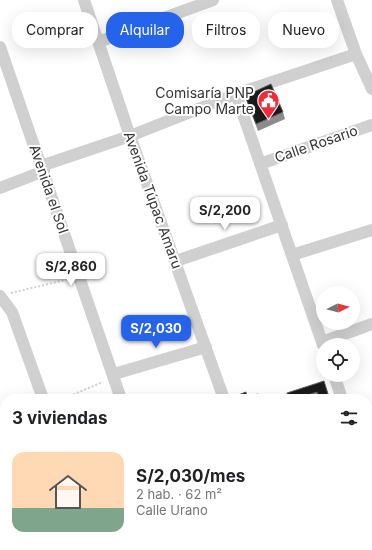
<!DOCTYPE html>
<html lang="es">
<meta charset="utf-8">
<style>
body{margin:0;font-family:Inter,sans-serif;background:#f2f2f2;color:#202124;height:100vh;display:flex;flex-direction:column;font-size:15px;white-space:nowrap}
*{box-sizing:border-box;margin:0}
p{font-size:13px;color:#757577}
.icon{flex:none;width:22px;height:22px;fill:none;stroke:currentColor;stroke-width:2;stroke-linecap:round;stroke-linejoin:round}
.map{position:relative;flex:1;overflow:hidden}
.sheet{position:absolute;left:0px;top:394px;width:372px;height:156px;display:flex;flex-direction:column;background:#fff;border-radius:16px 16px 0 0;box-shadow:0 4px 16px #0002}
.sheet>*{flex:none}
.guide{position:absolute;left:12px;top:12px;width:348px;height:36px;display:flex;gap:8px}
.needle{width:26px;rotate:84deg}
.buttons{position:absolute;left:316px;top:286px;display:grid;gap:8px}
.buttons a{display:grid;place-items:center;width:44px;height:44px;border-radius:50%;background:#fff;box-shadow:0 4px 16px #0002;font-size:20px}
.price{position:absolute;translate:-50% -34px;padding:0 9px;border-radius:8px;background:#fff;color:#222;font-size:13px;line-height:26px;filter:drop-shadow(0 1px 2px #0008)}
.price::after{content:'';position:absolute;left:50%;top:24px;width:12px;height:9px;margin-left:-6px;background:inherit;clip-path:polygon(0 0,100% 0,50% 100%)}
.price.selected{background:#2563eb;color:#fff}
ul{padding:0;list-style:none}
li{display:flex;align-items:center;gap:12px;height:100px;padding:0 12px}
li+li{border-top:1px solid #e0e0e0}
li span{display:grid;place-items:center;flex:none;width:112px;height:80px;border-radius:12px;color:#555}
li>.icon{margin-inline-start:auto}
span .icon{width:48px;height:48px;fill:#fffc;stroke-width:1}
li b{font-size:17px}
h2{display:flex;justify-content:space-between;align-items:center;height:48px;padding:0 12px;font-size:17px}
.pill{padding:0 14px;border-radius:16px;background:#fff;box-shadow:0 4px 16px #0002;font-size:14px;line-height:36px}
.pill.selected{background:#2563eb;color:#fff}
.map>svg:first-child{display:block}
.lines{fill:none;stroke-linecap:round;stroke-linejoin:round}
.path{stroke:#d0d0d0;stroke-width:2;stroke-dasharray:2 2;stroke-linecap:butt}
.street{stroke:#d0d0d0;stroke-width:12}
.wall{fill:#8c8c8c}
.shaded-wall{fill:#5f5f5f}
.building{fill:#1a1a1a;stroke:#5f5f5f}
.labels{text-anchor:middle;stroke-width:4;stroke-linejoin:round;paint-order:stroke}
.poi-label{font-size:14px;fill:#333;stroke:#fff;text-anchor:end}
.street-label{font-size:14px;fill:#333;stroke:#fff}
</style>
<div class="map">
<svg width="372" height="550" viewBox="0 0 372 550">
<rect width="100%" height="100%" fill="#fff"/>
<g class="lines">
<path class="path" d="M11 293 69 279
M62 399 103 382"/>
<path class="street" d="M84 0 130 136 224 399
M337 0 356 54 372 89
M98 42 213 0
M0 47 121 399
M236 94 323 345
M260 164 372 125
M41 166 130 136 236 94 356 54
M0 188 44 171
M292 255 372 230
M176 261 282 225
M0 296 12 312 42 396V399
M322 342 372 324
M114 374 206 347
M334 375 342 399
M367 432 372 430
M372 527V528
M29 545V550
M78 545 80 550
M171 545 173 550
M276 545 278 550"/>
</g>
<path class="wall" d="M245 96 283 112 285 119 258 131Z
M326 388 330 399H289Z
M5 459V479H0V460Z
M367 496 369 506 367 507Z
M119 545 121 550H84Z
M122 545H134L135 546 124 550Z
M215 545 217 550H185Z
M248 545H265L266 549 262 550H250Z
M305 545H336L326 550H307Z
M367 545 369 550H349Z"/>
<path class="shaded-wall" d="M3 539 6 546V550H4Z"/>
<path class="building" d="M271 84 283 112 256 124 245 96Z
M324 381 328 394 318 397 317 392 295 399H289L287 393Z
M246 392 247 397 258 394 260 399H234L233 397Z
M328 395 330 399H317Z
M5 459V472H0V460Z
M372 499V514L368 501Z
M3 539 4 550H0V540Z
M54 545H58L60 550H46L45 548 54 546Z
M66 545H73L75 550H68Z
M82 545H119L120 547 112 550H84Z
M137 545H163L164 549 161 550H139Z
M184 545H215L216 547 208 550H186Z
M305 545H317L306 549Z
M329 545H336L338 550H328L326 546Z
M350 545H367L368 548 361 550H349L348 549 351 548Z
M305 546 306 550H292Z
M44 547V550H34V549Z"/>
<defs>
<symbol id="civic-pin" viewBox="-11 -11 22 30"><path d="M0 17L-7.5 6A9.5 9.5 0 1 1 7.5 6Z" fill="#f42a39" stroke="#fff"/><path d="M-.6-6.5H3V-4.5H.6V-3L4-1V1h2V6H-6V1h2V-1L-.6-3ZM-1.2 2.5V6h2.4V2.5Z" fill="#fff"/></symbol>
</defs>
<g fill-rule="evenodd">
<use href="#civic-pin" x="256" y="88" width="25" height="34"/>
</g>
<g class="labels">
<g class="poi-label">
<text x="254" y="98">Comisaría PNP<tspan x="254" dy="16">Campo Marte</tspan></text>
</g>
<g class="street-label">
<text transform="translate(316 144) rotate(-19)" y="5">Calle Rosario</text>
<text transform="translate(49 189) rotate(71)" y="5">Avenida el Sol</text>
<text transform="translate(153 200) rotate(70)" y="5">Avenida Túpac Amaru</text>
</g>
</g>
</svg>
<div class="buttons">
<a><svg class="needle" viewBox="-14 -14 28 28"><path d="M0-13l5 13h-10z" fill="#e53935"/><path d="M0 13l5-13h-10z" fill="#757577"/></svg></a>
<a><svg class="icon" aria-label="locate" viewBox="0 0 24 24"><circle cx="12" cy="12" r="6"/><path d="M12 2v4M12 18v4M2 12h4M18 12h4"/></svg></a>
</div>
<b class="price" style="left:225px;top:231px">S/2,200</b>
<b class="price" style="left:71px;top:287px">S/2,860</b>
<b class="price selected" style="left:156px;top:349px">S/2,030</b>
<div class="guide">
<a class="pill">Comprar</a>
<a class="pill selected">Alquilar</a>
<a class="pill">Filtros</a>
<a class="pill">Nuevo</a>
</div>
<section class="sheet">
<h2>3 viviendas<svg class="icon" aria-label="filters" viewBox="0 0 24 24"><path d="M4 7h16M4 17h16"/><circle cx="9" cy="7" r="2"/><circle cx="15" cy="17" r="2"/></svg></h2>
<ul>
<li><span style="background:linear-gradient(#ffd9b3 70%,#7fa58c 0)"><svg class="icon" aria-label="home" viewBox="0 0 24 24"><path d="M3 11l9-7 9 7M6 9v11h12V9"/></svg></span><div><b>S/2,030/mes</b><p>2 hab. · 62 m²</p><p>Calle Urano</p></div></li>
</ul>
</section>
</div>
